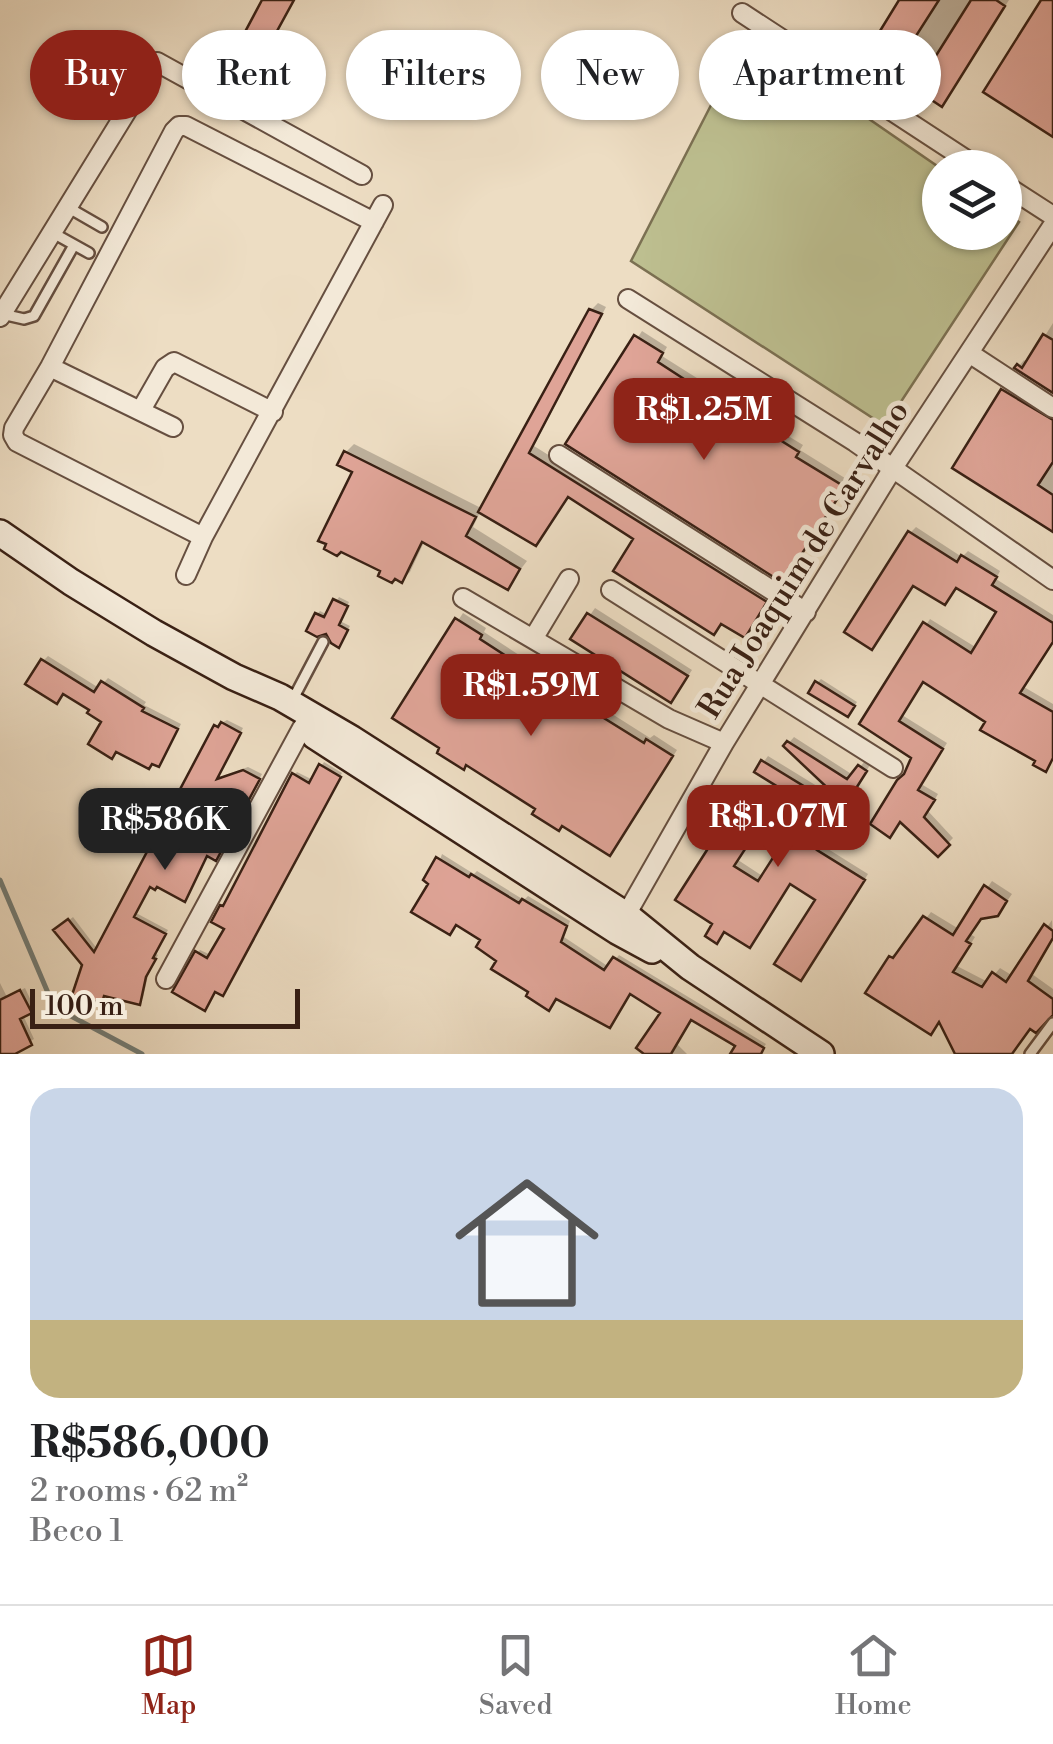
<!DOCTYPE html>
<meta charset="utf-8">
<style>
body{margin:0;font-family:"Libre Bodoni",serif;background:#f6f6f6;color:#202124;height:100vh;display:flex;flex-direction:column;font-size:38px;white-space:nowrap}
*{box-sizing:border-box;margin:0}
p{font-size:32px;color:#757577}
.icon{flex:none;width:55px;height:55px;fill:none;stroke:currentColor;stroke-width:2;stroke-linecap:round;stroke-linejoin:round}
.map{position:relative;height:1054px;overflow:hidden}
.side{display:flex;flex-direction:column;background:#fff;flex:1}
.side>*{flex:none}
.top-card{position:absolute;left:30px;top:30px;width:995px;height:90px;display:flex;gap:20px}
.controls{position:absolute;left:922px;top:150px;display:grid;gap:20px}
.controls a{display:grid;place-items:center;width:100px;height:100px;border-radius:50%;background:#fff;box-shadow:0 2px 8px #0004;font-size:50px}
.scale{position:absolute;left:30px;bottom:25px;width:270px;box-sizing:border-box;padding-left:10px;border:5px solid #392014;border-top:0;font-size:28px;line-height:35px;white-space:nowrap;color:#392014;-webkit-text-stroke:8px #f3e9d8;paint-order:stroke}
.price{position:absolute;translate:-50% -85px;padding:0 22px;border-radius:20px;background:#8f2418;color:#fff;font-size:32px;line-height:65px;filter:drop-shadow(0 2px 5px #0008)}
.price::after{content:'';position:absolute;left:50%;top:60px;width:30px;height:22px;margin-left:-15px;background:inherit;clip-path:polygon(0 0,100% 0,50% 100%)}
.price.on{background:#222;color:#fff}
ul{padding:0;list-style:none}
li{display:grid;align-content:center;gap:20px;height:530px;padding:0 30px}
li+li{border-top:2px solid #e0e0e0}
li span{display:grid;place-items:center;height:310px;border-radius:30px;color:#555}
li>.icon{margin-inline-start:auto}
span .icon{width:180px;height:180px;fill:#fffc;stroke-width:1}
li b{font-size:42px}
.pill{padding:0 35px;border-radius:45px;background:#fff;box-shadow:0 2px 8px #0004;font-size:35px;line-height:90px}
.pill.on{background:#8f2418;color:#fff}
.dock{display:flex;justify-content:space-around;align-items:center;height:140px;border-top:2px solid #e0e0e0;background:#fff;font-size:28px;color:#757577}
.dock a{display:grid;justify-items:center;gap:5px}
.dock .on{color:#8f2418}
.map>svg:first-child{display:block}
.green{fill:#bdbf90;stroke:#7b7052;stroke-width:2.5}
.shadow{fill:#0003}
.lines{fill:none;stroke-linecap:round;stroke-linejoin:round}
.stream{stroke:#737d77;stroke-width:5}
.building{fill:#dfa497;stroke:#392014;stroke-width:2.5}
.lane-casing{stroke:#664f40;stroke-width:14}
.street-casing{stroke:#664f40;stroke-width:22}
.secondary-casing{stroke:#392014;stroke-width:30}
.lane{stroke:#f3e9d8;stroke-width:9}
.street{stroke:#f3e9d8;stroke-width:18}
.secondary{stroke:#f3e9d8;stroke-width:25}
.labels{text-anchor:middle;stroke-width:10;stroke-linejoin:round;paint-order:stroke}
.street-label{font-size:32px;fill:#392014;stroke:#f3e9d8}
</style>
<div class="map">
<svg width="1053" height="1054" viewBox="0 0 1053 1054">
<rect width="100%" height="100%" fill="#edddc3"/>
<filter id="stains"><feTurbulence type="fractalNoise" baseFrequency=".002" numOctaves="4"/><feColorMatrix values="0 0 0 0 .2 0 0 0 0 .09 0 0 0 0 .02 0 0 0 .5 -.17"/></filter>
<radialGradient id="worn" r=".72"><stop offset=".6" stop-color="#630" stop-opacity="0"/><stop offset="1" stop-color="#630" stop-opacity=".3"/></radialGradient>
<path class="green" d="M747 35 940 168V232H1005V213L1019 222 885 426 631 261Z"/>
<path class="shadow" d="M903 0H1009L947 98 937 58 912 43Z
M897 77 906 82 899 92 891 87Z
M598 303 606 307 534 446 772 594 745 635 722 622 714 632 637 538 569 495 536 543 481 510 473 527 527 561 507 587 425 540 410 572 402 580 346 452 354 444 483 509 591 310Z
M1053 323V390L1018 367 1024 360 1028 363Z
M642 331 667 347 662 356 708 385 705 389 775 435 780 431 803 445 800 450 848 480 789 574 569 444Z
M1009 385 1053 414V527L1003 391Z
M916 527 962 557 968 551 1000 571 996 579 1053 615V641L1024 687 1053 704V759L1046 768 989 721 924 680 902 715 947 743 921 784 938 794 928 811 953 838 938 854 907 773 914 757 862 723 930 619 977 648 1000 611 910 533Z
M339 597 349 602 340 621 350 626 342 641 317 614 320 611 328 615Z
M595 608 692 670 676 694 574 638Z
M463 613 486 628 484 632 554 678 558 674 582 689 579 693 650 738 654 735 677 750 615 847 538 808 395 717Z
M48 656 99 688 108 678 146 702 144 705 181 724 163 760 158 764 105 721 43 661Z
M821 679 857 702 851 711 817 683Z
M227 720 243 728 217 778 248 767 262 774 219 854H208L188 895 151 885 136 913 168 930 155 953 158 955 149 971 143 998 139 1002 106 994 101 1001 85 965 57 930 73 917 98 950 216 726Z
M794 737 853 775 865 761 870 765 820 844 868 874 806 972 818 899 791 882 716 923 741 801 746 796 769 811 738 860 764 877 811 804 757 771 768 756 843 802 786 746Z
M324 762 342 773 225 990 197 953 200 950 211 955 227 928 241 878 294 775 297 772 313 780Z
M97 800 105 805 95 823 86 819Z
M442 854 474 874 477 871 524 900 528 896 570 921 564 937 609 967 619 955 766 1044 759 1054H733L738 1045 692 1017 676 1043 687 1054H650L663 1012 631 992 532 991 432 883Z
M992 881 1012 894 1003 907 982 917 970 934 975 937 957 966 988 982 1000 968 1013 976 1052 920 1053 939 1032 974 1053 989V1013L1031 1026 1010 1054H957L941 1019 891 957 897 951 900 953 931 912 959 929Z
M0 983 7 997 25 988 34 1007 23 1015 34 1039 8 1054H5L0 1043Z"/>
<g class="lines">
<path class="stream" d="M0 880 54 1007 142 1054"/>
</g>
<path class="building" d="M262 0H294L253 75 229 62Z
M899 0H939L891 75 864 57Z
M971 0H996L1005 6 942 107 915 89Z
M1041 0H1053V137L983 92Z
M589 309 602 314 529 453 767 602 745 638 721 624 714 635 613 571 633 539 568 497 536 546 478 512Z
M1043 334 1053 340V393L1014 368 1017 364 1022 368Z
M634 335 663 353 658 362 704 392 701 396 769 440 772 435 799 452 796 457 845 487 783 583 565 444Z
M1001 389 1053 420V462L1038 485 1053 495V532L952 468Z
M344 451 476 517 466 536 520 569 508 590 422 542 402 583 395 579 392 583 378 576 380 571 341 552 337 556 324 549 326 544 318 541 352 472 337 465Z
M908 531 957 562 961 555 997 577 992 585 1053 623V642L1020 693 1053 712V758L1046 772 1033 765 1035 761 980 730 985 722 923 682 899 721 943 749 918 790 935 800 924 817 950 845 938 857 900 822 890 838 870 824 897 780 904 774 911 758 859 724 923 622 971 653 996 612 956 588 945 605 913 586 872 650 844 632Z
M333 599 348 606 339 625 348 630 339 648 331 643 326 634 317 637 306 631 315 613 324 617Z
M587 613 688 676 671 703 570 639Z
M455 618 482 635 480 639 548 683 550 678 578 695 575 700 644 743 646 739 673 756 610 856 562 826 559 831 532 814 535 809 466 765 464 770 437 753 439 748 392 718Z
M41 659 94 692 101 681 144 708 142 711 178 729 159 767 152 764 149 769 116 752 112 759 88 744 101 722 87 713 89 710 63 694 57 704 25 684Z
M815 681 855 706 848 717 808 693Z
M221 722 241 733 217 779 243 770 260 779 216 861 207 856 185 902 157 887 155 890 150 887 134 917 166 934 153 958 156 959 146 977 140 1005 104 996 102 1003 72 995 82 965 53 930 68 919 94 952 214 725 218 727Z
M787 741 847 779 858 765 867 771 817 850 865 880 801 981 774 964 815 900 790 884 750 948 724 932 717 944 705 936 712 924 675 900 739 800 766 817 734 866 758 881 807 805 754 772 761 760 830 802 835 795 783 746Z
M319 764 341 777 223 996 215 992 205 1011 172 992 195 951 207 958 224 929 211 922 220 905 223 906 292 773 309 783Z
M436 857 469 877 471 874 519 903 522 899 567 926 561 942 604 970 613 957 764 1048 761 1054H730L735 1046 691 1020 671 1054H644L636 1048 660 1013 630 994 610 1028 556 999 549 1011 526 996 528 992 491 969 496 961 476 947 480 940 456 925 450 935 411 912 428 884 423 880Z
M984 885 1007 901 998 916 981 919 966 941 971 944 953 972 982 987 992 972 1006 982 1044 924 1053 931V938L1028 981 1053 999V1015L1036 1033 1030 1029 1012 1054H955L939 1022 931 1035 865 993 889 956 893 958 923 916 953 935Z
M20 990 32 1013 20 1019 32 1045 15 1054H0V1000Z"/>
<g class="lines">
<defs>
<path id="lane" d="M69 208 102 227
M53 233 89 253
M2 314 24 319 34 316 74 245
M292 701 323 642
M1030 1054 1053 1023"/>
<path id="street" d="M742 13 979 168
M1005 185 1053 216
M628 299 855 442 1053 580
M0 317 157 62 362 175
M969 353 1053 408
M50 367 173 427
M141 410 165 368 174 362 273 412
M559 455 806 612
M203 537 17 442 13 435 14 428 50 367 174 131 179 126H186L374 222
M186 575 203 537 383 205
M611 590 893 768
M463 598 669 719 724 743
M533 639 569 579
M622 922 724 743 893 468 1053 225
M166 979 302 728"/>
<path id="secondary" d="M0 533 71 582 154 633 234 677 280 697 352 739 626 915 690 967 821 1054
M315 736 617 931 652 950"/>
</defs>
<use href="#lane" class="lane-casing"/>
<use href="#street" class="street-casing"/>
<use href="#secondary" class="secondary-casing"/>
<use href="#lane" class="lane"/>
<use href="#street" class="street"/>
<use href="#secondary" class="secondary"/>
</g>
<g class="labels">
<g class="street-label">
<text transform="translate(803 559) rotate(-58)" y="11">Rua Joaquim de Carvalho</text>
</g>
</g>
<rect width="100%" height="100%" filter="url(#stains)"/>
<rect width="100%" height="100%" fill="url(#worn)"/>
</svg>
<div class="controls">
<a><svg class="icon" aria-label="layers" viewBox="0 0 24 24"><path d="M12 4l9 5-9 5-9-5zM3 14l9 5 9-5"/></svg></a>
</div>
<div class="scale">100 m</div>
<b class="price" style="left:704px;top:463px">R$1.25M</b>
<b class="price" style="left:531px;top:739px">R$1.59M</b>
<b class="price" style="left:778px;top:870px">R$1.07M</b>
<b class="price on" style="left:165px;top:873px">R$586K</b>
<div class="top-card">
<a class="pill on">Buy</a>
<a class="pill">Rent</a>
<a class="pill">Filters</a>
<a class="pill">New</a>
<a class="pill">Apartment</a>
</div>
</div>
<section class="side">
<ul>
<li><span style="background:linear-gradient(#c9d6e8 75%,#c2b280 0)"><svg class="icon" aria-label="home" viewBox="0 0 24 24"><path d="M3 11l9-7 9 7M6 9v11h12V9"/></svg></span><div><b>R$586,000</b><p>2 rooms · 62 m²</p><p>Beco 1</p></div></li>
</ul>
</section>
<nav class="dock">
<a class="on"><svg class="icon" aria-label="map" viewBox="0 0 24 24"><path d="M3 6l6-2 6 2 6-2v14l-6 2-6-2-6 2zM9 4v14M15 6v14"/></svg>Map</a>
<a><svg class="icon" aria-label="saved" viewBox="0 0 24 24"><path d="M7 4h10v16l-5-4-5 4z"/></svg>Saved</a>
<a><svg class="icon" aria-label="home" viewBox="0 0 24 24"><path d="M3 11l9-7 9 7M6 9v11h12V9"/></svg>Home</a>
</nav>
